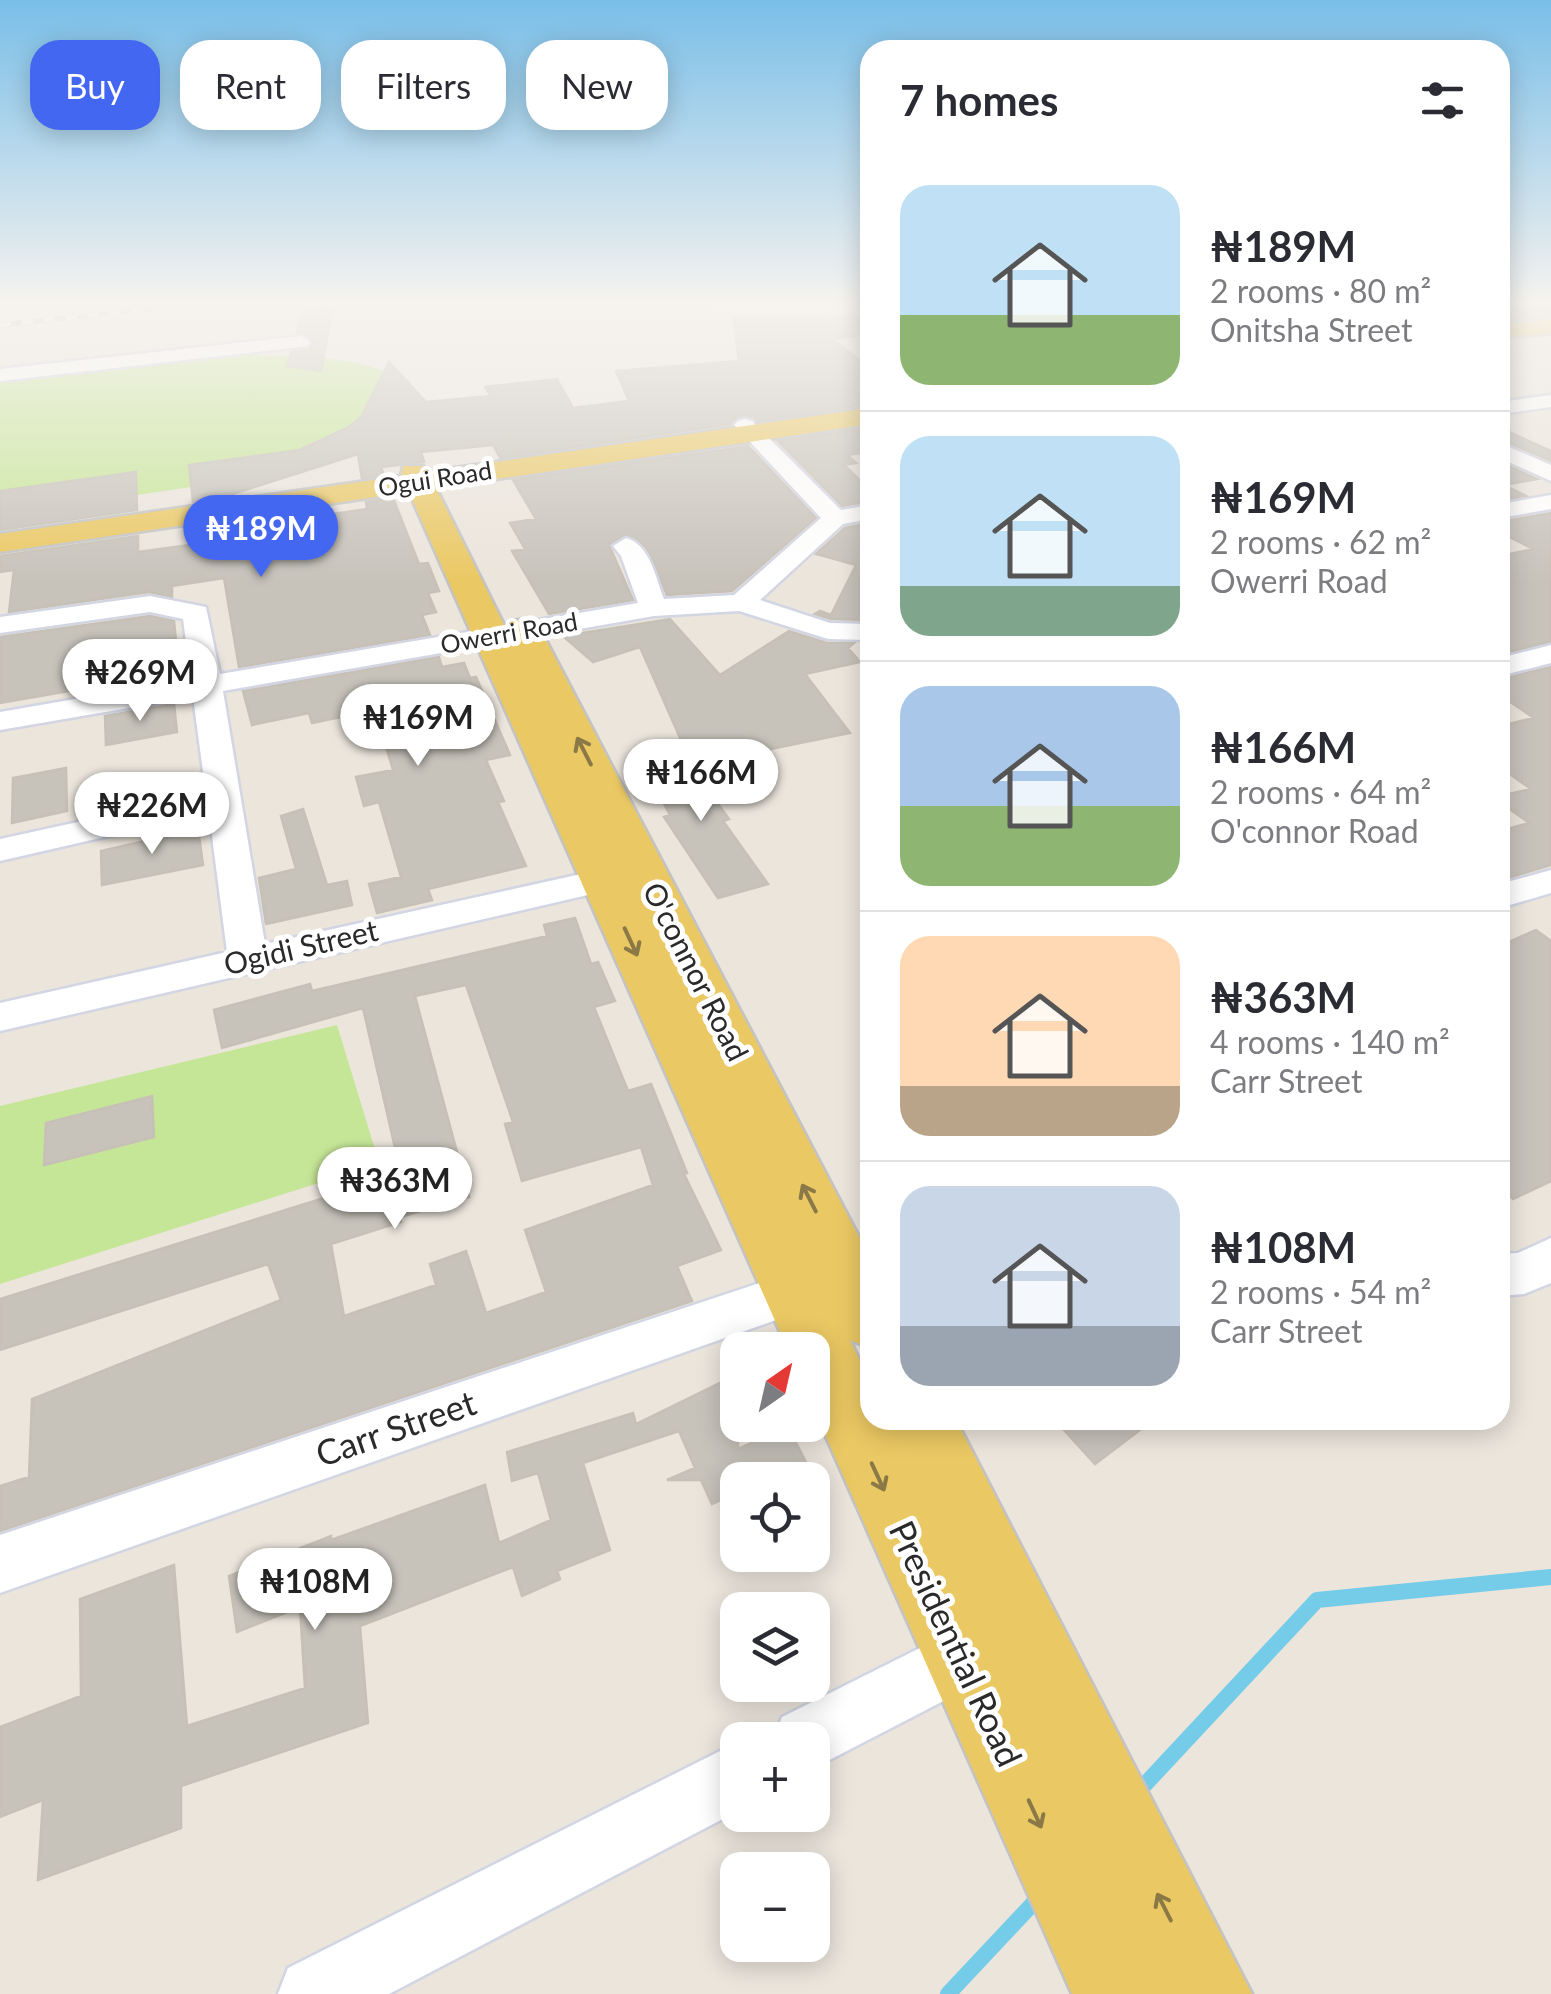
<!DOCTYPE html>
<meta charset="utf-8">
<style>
body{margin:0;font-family:Lato,sans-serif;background:#f2f2f3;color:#2b2b33;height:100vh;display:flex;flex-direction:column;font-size:38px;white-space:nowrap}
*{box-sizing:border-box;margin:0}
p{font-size:32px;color:#7c7c81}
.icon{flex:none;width:55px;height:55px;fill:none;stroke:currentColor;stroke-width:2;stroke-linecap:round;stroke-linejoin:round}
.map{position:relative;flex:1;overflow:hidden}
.sheet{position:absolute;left:860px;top:40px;width:650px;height:1390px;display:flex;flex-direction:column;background:#fff;border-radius:30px;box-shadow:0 5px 25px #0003}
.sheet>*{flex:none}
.guide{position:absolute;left:30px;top:40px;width:680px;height:90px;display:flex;gap:20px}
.needle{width:65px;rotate:34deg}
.tools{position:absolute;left:720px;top:1332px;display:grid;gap:20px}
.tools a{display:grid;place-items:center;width:110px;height:110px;border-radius:20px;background:#fff;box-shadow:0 5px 25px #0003;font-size:50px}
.price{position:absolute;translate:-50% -85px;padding:0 22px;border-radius:35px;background:#fff;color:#222;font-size:32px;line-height:65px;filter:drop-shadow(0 2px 5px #0008)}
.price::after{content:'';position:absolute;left:50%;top:60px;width:30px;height:22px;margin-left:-15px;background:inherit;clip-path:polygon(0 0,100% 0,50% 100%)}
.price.active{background:#4467f1;color:#fff}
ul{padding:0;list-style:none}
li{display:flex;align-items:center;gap:30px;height:250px;padding:0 40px}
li+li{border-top:2px solid #e1e1e2}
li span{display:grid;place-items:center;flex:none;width:280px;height:200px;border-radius:30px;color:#555}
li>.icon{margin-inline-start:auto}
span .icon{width:120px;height:120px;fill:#fffc;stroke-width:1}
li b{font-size:42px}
h2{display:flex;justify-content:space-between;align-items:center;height:120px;padding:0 40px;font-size:42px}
.tag{padding:0 35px;border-radius:30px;background:#fff;box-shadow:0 5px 25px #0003;font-size:35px;line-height:90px}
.tag.active{background:#4467f1;color:#fff}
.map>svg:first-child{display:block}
.pitch{fill:#c6e697}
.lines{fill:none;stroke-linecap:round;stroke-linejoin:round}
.stream{stroke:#74cce9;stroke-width:16}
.building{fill:#c7c3bb;stroke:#c6c0b6;stroke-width:2.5;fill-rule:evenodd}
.minor-casing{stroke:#d2d5e2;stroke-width:5}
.major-casing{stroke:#c3c3c3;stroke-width:5}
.minor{fill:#fff;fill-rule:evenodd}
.major{fill:#eac863;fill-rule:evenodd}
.rail-casing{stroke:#9fa3b3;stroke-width:5}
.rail{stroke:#fff;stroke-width:4;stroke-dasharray:11;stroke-linecap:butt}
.oneway{stroke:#8a7946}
.labels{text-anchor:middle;stroke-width:10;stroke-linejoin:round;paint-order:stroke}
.far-street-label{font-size:25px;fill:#2a2a2a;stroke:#fff}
.street-label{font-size:30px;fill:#2a2a2a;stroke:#fff}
.near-street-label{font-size:35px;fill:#2a2a2a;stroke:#fff}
</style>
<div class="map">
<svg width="1551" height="1994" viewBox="0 0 1551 1994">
<rect width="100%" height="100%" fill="#ebe5dc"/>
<path class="pitch" d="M258 350 260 356C312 356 358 357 405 380L308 470 0 515V379Z
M337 1025 377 1156 372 1166 0 1284V1106Z"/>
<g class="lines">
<path class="stream" d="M1137 1793 1317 1600 1551 1577
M948 1994 1040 1896"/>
</g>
<path class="building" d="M1551 303V315L1500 320V305Z
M333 307 321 371 287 366 291 352 308 350 313 344 312 339 297 333 304 309Z
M733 317H862L863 335 832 339 870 368V404L757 421 744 415 731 424 500 458 493 445 421 452 424 462 381 467 384 475 362 478 358 454 217 499 193 502 189 465 300 450 349 427 361 417 389 362 426 402 491 396 485 387 557 379 573 408 629 401 616 371 739 361Z
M870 428V444L861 446 868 452 847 455 856 463 844 465 870 490V501L842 506 778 441Z
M1500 428 1551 451V461L1500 439Z
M748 446 816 518 732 591 667 595 649 552 637 539 624 535 609 545 633 600 549 614 512 551 525 549 510 523 536 519 513 480Z
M1500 462 1537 479 1504 485 1526 496 1500 500Z
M136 472 137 510 0 530V491Z
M393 498 419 564 428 563 439 591 428 593 436 612 422 615 430 635 239 667 224 578 172 586V597L149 592 9 612 14 570 0 572V556L138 536V552L197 544 196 534 367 509 366 502Z
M1551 513V642L1500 654V556L1533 549 1500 532V522Z
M870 523V620L831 619 815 614 820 611 831 615 856 565 816 554 845 528Z
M150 616 174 621 179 672 171 673V679L104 690 103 685 0 703V637Z
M670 619 720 675 789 631 827 643H854L848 648 860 662 805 674 850 733 692 765 640 647 593 662 563 636Z
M439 657 442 667 464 663 470 678 476 677 510 755 486 760 504 801 498 802 526 866 428 889 432 900 377 913 369 884 401 877 379 802 364 806 356 777 393 770 375 710 312 723 309 713 252 725 243 691Z
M1551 667V865L1500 880V831L1529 823 1500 802V796L1531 789 1500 767V726L1534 718 1500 695V679Z
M174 704 177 732 106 745 105 716Z
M677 747 729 819 723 821 768 884 718 898 664 817 670 815 638 755Z
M66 768 67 811 12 823 13 778Z
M303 809 327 885 347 881 352 905 266 924 259 878 296 869 281 816Z
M198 829 203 865 102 885 101 851 145 841V837Z
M575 918 591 964 598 962 615 1001 594 1007 628 1091 651 1084 687 1173 684 1174 721 1250 677 1266 692 1301 0 1531V1486L29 1477 32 1399 281 1300 268 1264 0 1350V1299L401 1174 363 1008 222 1048 214 1010 310 984 312 991 547 936 544 925ZM466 985 513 1122 505 1124 522 1181 641 1147 653 1185 525 1230 546 1292 486 1313 466 1251 430 1264 436 1285 344 1316 331 1244 401 1222 400 1217 469 1197 415 996Z
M1536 930 1551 941V1181L1513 1199 1500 1187V946Z
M152 1096 154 1137 44 1165 46 1123Z
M738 1379V1449L788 1427 815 1480H738V1492L712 1504 701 1480H667L695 1468 679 1431 583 1463 610 1550 557 1571 560 1579 522 1596 513 1567 360 1626 368 1723 181 1786V1828L38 1880 43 1800 0 1817V1727L81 1696 80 1599 174 1565 187 1726 305 1688 300 1607 237 1632 229 1576 331 1536V1540L485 1485 499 1543 551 1520 538 1473 512 1481 507 1452 633 1413 636 1424 724 1381Z
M1055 1420H1153L1095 1464Z"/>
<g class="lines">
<defs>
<path id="minor" d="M705 303H870V310L714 313Z
M301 336 310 342 308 346 0 381V369Z
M1551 395V407L1500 414V402Z
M745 419 752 421 841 510 870 505V519L843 524 760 600 830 623 870 624V640L828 639 739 611 654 616 223 691 265 944 635 862 648 865 653 873 648 881 0 1031V1003L227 952 209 813 0 861V839L206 794 193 697 0 730V712L191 679 183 619 150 612 0 633V617L150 596 206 607 220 674 638 603 621 556 613 546 626 538C650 544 656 579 664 599L734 595 821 518 738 429 734 425 738 421Z
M1500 443 1551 465V481L1500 458Z
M1551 495V509L1500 518V504Z
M1551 645V663L1500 676V658Z
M1551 870V893L1500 908V884Z
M1551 1238V1283L1524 1294 1500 1296V1254L1518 1253Z
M870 1257V1300L793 1314 0 1593V1535L793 1272 850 1264Z
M962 1627 984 1636 993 1658 984 1680 812 1769V1740H773L782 1717Z
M738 1742V1811L389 1994H278L288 1968Z"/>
<path id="major" d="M1551 319V333L1500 338V324Z
M870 408V424L436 488 506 629 511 622 523 619 535 622 540 629 870 1258V1348L850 1340 870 1382V1420H956L1252 1994H1072L812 1405V1350H788L409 492 0 552V534L401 476 403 466H423L427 472Z"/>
</defs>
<use href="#minor" class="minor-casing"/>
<use href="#major" class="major-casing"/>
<use href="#minor" class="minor"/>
<use href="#major" class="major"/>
<defs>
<path id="rail" d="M0 325 205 303"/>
</defs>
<use href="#rail" class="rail-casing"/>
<use href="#rail" class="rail"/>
</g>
<defs><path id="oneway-shaft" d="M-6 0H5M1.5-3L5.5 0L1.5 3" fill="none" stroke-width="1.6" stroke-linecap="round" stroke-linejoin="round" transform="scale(2.5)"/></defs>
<g class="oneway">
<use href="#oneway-shaft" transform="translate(584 751) rotate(-117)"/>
<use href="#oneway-shaft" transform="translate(631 942) rotate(65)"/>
<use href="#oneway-shaft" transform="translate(809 1198) rotate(-117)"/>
<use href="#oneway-shaft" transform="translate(878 1477) rotate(65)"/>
<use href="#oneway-shaft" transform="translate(1035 1814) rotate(65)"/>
<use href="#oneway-shaft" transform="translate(1164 1907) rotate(-117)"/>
</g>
<linearGradient id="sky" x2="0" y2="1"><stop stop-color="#79bee8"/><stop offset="0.52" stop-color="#f6f3ef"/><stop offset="1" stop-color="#f6f3ef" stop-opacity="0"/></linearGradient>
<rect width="1551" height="582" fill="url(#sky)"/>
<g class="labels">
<g class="far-street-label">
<text transform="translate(435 479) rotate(-9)" y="9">Ogui Road</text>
<text transform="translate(509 633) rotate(-10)" y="9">Owerri Road</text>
</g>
<g class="street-label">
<text transform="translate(301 948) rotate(-13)" y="10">Ogidi Street</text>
<text transform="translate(695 972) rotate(63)" y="10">O'connor Road</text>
</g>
<g class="near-street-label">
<text transform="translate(396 1429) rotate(-19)" y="12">Carr Street</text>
<text transform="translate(955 1644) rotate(65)" y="12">Presidential Road</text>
</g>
</g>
</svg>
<div class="tools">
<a><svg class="needle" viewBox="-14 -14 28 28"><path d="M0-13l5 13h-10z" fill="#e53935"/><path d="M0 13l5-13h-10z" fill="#7c7c81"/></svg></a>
<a><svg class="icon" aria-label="locate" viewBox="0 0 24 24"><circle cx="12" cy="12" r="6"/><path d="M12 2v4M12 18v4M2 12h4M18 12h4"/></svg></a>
<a><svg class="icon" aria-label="layers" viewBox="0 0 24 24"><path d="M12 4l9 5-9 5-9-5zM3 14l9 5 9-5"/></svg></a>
<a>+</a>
<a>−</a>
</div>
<b class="price active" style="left:261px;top:580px">₦189M</b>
<b class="price" style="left:140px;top:724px">₦269M</b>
<b class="price" style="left:418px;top:769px">₦169M</b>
<b class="price" style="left:701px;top:824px">₦166M</b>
<b class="price" style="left:152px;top:857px">₦226M</b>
<b class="price" style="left:395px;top:1232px">₦363M</b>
<b class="price" style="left:315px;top:1633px">₦108M</b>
<div class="guide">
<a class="tag active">Buy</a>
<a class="tag">Rent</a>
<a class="tag">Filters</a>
<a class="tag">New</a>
</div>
<section class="sheet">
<h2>7 homes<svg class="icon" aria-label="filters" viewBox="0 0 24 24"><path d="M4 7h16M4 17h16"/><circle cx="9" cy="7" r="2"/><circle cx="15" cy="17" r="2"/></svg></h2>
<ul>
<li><span style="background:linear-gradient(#bfe0f5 65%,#8fb573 0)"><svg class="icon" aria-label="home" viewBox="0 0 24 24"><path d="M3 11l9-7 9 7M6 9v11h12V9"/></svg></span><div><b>₦189M</b><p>2 rooms · 80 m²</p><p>Onitsha Street</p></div></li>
<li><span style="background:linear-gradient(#bfe0f5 75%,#7fa58c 0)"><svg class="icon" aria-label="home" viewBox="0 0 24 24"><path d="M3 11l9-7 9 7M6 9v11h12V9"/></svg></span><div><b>₦169M</b><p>2 rooms · 62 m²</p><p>Owerri Road</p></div></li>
<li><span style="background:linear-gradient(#a9c7e8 60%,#8fb573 0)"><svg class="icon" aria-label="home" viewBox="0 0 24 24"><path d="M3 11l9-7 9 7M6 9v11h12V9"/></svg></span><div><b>₦166M</b><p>2 rooms · 64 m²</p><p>O'connor Road</p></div></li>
<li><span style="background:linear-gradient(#ffd9b3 75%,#b9a48a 0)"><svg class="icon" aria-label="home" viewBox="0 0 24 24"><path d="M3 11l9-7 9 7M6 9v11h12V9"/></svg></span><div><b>₦363M</b><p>4 rooms · 140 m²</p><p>Carr Street</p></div></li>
<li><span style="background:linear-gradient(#c9d6e8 70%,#9aa5b1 0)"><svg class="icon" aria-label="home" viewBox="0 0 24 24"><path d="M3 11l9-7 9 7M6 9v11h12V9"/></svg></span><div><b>₦108M</b><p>2 rooms · 54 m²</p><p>Carr Street</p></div></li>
</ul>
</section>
</div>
